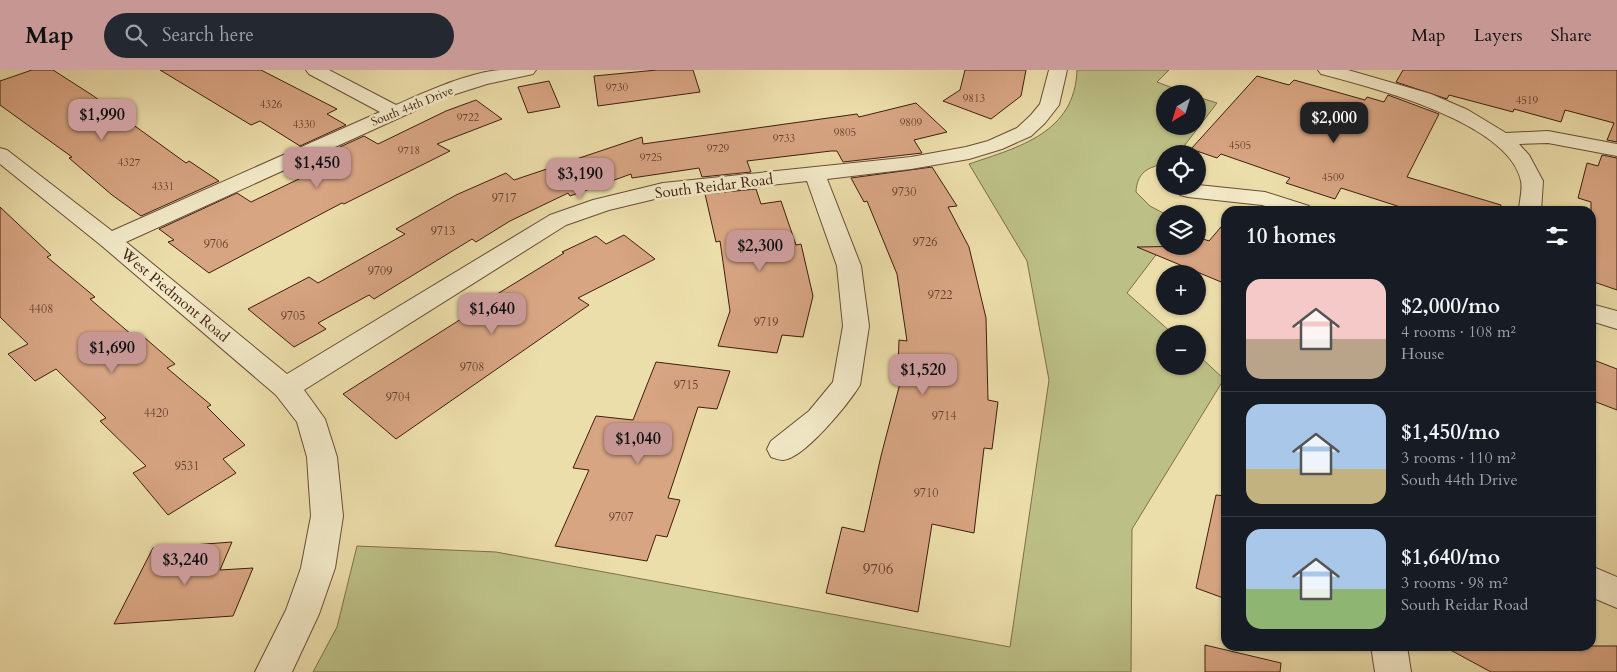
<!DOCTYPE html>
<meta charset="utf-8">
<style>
body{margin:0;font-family:Cardo,serif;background:#242831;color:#f1f3f6;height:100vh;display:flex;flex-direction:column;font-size:19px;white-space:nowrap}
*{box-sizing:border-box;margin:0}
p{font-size:16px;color:#9ea1a6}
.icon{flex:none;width:28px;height:28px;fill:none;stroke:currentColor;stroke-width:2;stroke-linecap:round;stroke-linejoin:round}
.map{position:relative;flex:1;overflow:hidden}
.sheet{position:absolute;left:1221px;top:136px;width:375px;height:445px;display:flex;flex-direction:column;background:#171b24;border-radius:15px;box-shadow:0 1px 4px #0004}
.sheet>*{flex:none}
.needle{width:32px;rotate:218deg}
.controls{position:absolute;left:1156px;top:15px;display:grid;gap:10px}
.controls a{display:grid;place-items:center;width:50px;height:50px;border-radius:50%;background:#171b24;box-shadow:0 1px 4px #0004;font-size:25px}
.price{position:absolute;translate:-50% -42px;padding:0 11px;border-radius:10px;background:#c59692;color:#111;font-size:16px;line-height:32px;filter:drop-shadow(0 1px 2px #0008)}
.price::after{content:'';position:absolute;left:50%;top:30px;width:15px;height:11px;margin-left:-8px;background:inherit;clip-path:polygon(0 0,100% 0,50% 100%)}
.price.current{background:#222;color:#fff}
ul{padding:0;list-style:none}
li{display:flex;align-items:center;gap:15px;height:125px;padding:0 25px}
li+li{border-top:1px solid #363941}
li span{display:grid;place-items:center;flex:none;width:140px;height:100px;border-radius:15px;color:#555}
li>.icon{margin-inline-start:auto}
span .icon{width:60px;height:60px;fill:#fffc;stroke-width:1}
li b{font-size:21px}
h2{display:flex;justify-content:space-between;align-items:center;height:60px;padding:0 25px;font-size:21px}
header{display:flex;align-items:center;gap:30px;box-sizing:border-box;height:70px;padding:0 25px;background:#c59692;color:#111}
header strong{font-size:24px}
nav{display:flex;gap:28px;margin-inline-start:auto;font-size:18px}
.search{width:350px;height:45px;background:#242831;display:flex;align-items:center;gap:12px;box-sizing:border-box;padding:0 18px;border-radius:28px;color:#9ea1a6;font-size:19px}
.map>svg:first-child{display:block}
.green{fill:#bcc086;stroke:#7e6e4b}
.building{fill:#d8a583;stroke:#3f1d10}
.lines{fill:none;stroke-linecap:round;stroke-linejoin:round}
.street-casing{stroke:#6a4d36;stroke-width:2}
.street{fill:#f3eac8;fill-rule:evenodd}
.labels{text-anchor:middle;stroke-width:5;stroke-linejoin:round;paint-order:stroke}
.far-number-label{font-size:11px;fill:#653f2d}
.far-street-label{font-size:12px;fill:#3f1d10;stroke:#f3eac8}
.number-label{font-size:12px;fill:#653f2d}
.street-label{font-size:15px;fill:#3f1d10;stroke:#f3eac8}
.near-number-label{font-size:15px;fill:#653f2d}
</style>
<header>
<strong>Map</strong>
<div class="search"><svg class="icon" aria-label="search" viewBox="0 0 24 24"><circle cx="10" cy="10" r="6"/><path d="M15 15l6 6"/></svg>Search here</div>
<nav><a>Map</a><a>Layers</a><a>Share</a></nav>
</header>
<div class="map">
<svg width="1617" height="602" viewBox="0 0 1617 602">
<rect width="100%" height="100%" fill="#ecdeaa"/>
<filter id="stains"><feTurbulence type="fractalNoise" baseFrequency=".004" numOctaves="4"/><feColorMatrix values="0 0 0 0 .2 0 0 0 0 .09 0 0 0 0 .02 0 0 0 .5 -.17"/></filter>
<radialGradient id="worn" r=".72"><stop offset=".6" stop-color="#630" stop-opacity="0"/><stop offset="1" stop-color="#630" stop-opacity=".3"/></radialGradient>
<path class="green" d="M1077 0H1169L1157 12 1189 24H1165V56H1198V27L1217 33 1178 84H1165V94C1147 97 1137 103 1136 122L1150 136 1165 144V173L1127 223 1173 264H1165V296H1198V285L1224 309 1132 459 1131 602H313L337 557 357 476 496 482 1010 577 1049 310 1027 191 969 94C1019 77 1075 63 1077 0Z"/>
<path class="building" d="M32 0H53L92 25 186 93 189 91 219 111 141 146 112 125 69 88 72 87 0 35V11Z
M160 0H261L337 39 327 44 346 55 300 76 260 51 251 55Z
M657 0H693L700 22 598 36 594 6Z
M965 0H1026L1021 26 991 49 943 31 960 20Z
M1403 0H1617V72L1607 70 1614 53 1565 40 1561 52 1514 39 1513 42 1449 25 1447 29 1396 12Z
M1257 6 1289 15 1294 10 1365 30 1367 27 1384 32 1388 25 1439 44 1407 107 1501 135 1500 141H1413L1341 118 1335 129 1286 113 1290 108 1221 84 1217 88 1191 79Z
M549 11 560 37 528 43 518 17Z
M476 30 502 49 437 74 450 81 344 134 342 133 209 203 168 172 174 170 159 159 237 123 251 132 330 94 318 87 364 66 378 74 446 41Z
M916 33 947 62 914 70 922 83 843 92 837 81H831L747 91 751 102 702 107 699 98 632 108 631 104 570 126 568 123 510 151 476 172 472 169 374 229 369 225 318 253 326 259 294 277 248 239 309 207 318 213 405 164 396 159 456 125 506 103 514 110 642 67 643 74 857 44 859 47Z
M1602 85 1617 88V220L1591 211V132L1578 128 1587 93 1598 96Z
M932 97 957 136 948 137 969 177 986 248 988 330 998 332 992 379 984 378 974 463 932 454 918 542 826 523 842 457 864 462 881 386 904 298H898L899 270 907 271 897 204 867 131 864 132 851 108Z
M756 119 761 134 781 131 796 175 801 174 813 226 803 267 782 265 777 283 718 276 730 241 720 171 716 172 705 124Z
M0 137 51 185 47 187 95 227 90 229 139 271 145 268 175 294 167 298 211 335 207 337 245 375 223 389 236 403 168 445 133 403 146 396 100 351 106 348 56 299 35 311 8 284 28 274 0 247Z
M1226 151V214L1137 177 1198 176V167L1209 171Z
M624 165 655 189 578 228 589 235 396 369 343 324 491 230 489 229 564 183 562 182 596 166 606 174Z
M1591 289 1617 299V340L1591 330Z
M656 292 730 301 717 339 698 337 668 428 680 430 667 467 656 465 647 491 555 476 589 400 573 398 596 346 633 350Z
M1216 425 1226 426V529L1196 518Z
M232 472 220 500 253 498 233 546 114 554 153 478Z
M1205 575 1281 593 1280 602H1205Z
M1443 576H1617V602H1491Z"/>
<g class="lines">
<defs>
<path id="street" d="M306 0H329L396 35C426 22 469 2 501 0 513 0 525 0 536 0L533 4 487 14 443 28 126 172 287 304 550 145 593 130 663 113 911 87 966 77 988 71 1017 58 1031 45 1040 34 1049 0H1067L1059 35 1045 53 1031 66 1002 79 969 89 911 99 827 109 861 196 869 256 860 315C849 333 804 389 783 390 779 390 775 388 771 387L767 379 771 371 809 341 833 312 843 256 837 196 807 111 663 127 609 140 566 155 304 320 325 349 337 387 343 446 335 498 319 544 292 602H255L286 540 301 498 311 446 307 387 297 352 276 325 102 176 0 94V78L7 80 112 161 380 42 309 4Z
M1318 0H1348L1431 24 1468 40 1506 63 1548 61 1617 74V86L1548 73 1519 74 1529 85 1543 111 1541 141H1519C1519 132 1523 120 1521 111 1509 52 1371 17 1321 4Z
M1198 115 1265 122 1309 136 1312 141H1280L1262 135 1188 127 1180 125 1177 120 1180 116H1198Z
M1591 234 1617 241V259L1591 251Z
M1591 496 1617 507V538L1591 527Z
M1371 576H1407L1411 602H1375Z"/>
</defs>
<use href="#street" class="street-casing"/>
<use href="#street" class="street"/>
</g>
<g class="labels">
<g class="far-number-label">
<text x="617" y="21">9730</text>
<text x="974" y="32">9813</text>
<text x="1527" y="34">4519</text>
<text x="271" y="38">4326</text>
<text x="468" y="51">9722</text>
<text x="911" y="56">9809</text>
<text x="304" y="58">4330</text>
<text x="845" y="66">9805</text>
<text x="784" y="72">9733</text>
<text x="1240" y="79">4505</text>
<text x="718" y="82">9729</text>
<text x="409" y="84">9718</text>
<text x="651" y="91">9725</text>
<text x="129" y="96">4327</text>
<text x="1333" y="111">4509</text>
<text x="163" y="120">4331</text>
</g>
<g class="far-street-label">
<text transform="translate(412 36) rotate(-22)" y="4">South 44th Drive</text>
</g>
<g class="number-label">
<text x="904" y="126">9730</text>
<text x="504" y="132">9717</text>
<text x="443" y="165">9713</text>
<text x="925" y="176">9726</text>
<text x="216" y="178">9706</text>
<text x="380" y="205">9709</text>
<text x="940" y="229">9722</text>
<text x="41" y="243">4408</text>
<text x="293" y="250">9705</text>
<text x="766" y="256">9719</text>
<text x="472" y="301">9708</text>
<text x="686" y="319">9715</text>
<text x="398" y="331">9704</text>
<text x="156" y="347">4420</text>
<text x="944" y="350">9714</text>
<text x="187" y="400">9531</text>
<text x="926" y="427">9710</text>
<text x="621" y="451">9707</text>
</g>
<g class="street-label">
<text transform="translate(714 116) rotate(-7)" y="5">South Reidar Road</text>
<text transform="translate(175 225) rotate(40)" y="5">West Piedmont Road</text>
</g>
<g class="near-number-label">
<text x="878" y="504">9706</text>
</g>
</g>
<rect width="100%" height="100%" filter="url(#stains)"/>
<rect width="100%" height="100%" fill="url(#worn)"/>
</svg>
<div class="controls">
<a><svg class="needle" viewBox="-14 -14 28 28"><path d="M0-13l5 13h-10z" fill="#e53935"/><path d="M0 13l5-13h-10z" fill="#9ea1a6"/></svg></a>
<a><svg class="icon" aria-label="locate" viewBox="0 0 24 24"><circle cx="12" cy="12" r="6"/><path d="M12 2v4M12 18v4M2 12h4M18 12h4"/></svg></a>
<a><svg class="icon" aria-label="layers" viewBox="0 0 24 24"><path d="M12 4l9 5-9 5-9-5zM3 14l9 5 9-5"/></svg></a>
<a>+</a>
<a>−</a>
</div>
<b class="price" style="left:102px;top:71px">$1,990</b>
<b class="price current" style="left:1334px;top:74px">$2,000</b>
<b class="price" style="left:317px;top:119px">$1,450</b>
<b class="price" style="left:580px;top:130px">$3,190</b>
<b class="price" style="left:760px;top:202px">$2,300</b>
<b class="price" style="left:492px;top:265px">$1,640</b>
<b class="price" style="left:112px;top:304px">$1,690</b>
<b class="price" style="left:923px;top:326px">$1,520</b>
<b class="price" style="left:638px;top:395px">$1,040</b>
<b class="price" style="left:185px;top:516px">$3,240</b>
<section class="sheet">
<h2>10 homes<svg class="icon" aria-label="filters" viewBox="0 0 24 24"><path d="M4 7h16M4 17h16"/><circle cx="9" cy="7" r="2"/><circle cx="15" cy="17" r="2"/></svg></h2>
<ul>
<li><span style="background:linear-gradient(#f6c9c9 60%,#b9a48a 0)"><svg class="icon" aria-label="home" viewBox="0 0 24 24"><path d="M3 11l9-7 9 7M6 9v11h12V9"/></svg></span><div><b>$2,000/mo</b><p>4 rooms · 108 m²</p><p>House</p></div></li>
<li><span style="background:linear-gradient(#a9c7e8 65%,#c2b280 0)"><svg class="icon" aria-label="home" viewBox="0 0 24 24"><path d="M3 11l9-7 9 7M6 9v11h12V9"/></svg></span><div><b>$1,450/mo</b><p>3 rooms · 110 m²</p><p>South 44th Drive</p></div></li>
<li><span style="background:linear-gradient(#a9c7e8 60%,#8fb573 0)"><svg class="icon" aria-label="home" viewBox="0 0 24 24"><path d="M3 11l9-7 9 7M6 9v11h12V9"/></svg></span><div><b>$1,640/mo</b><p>3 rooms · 98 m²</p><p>South Reidar Road</p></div></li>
</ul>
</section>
</div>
